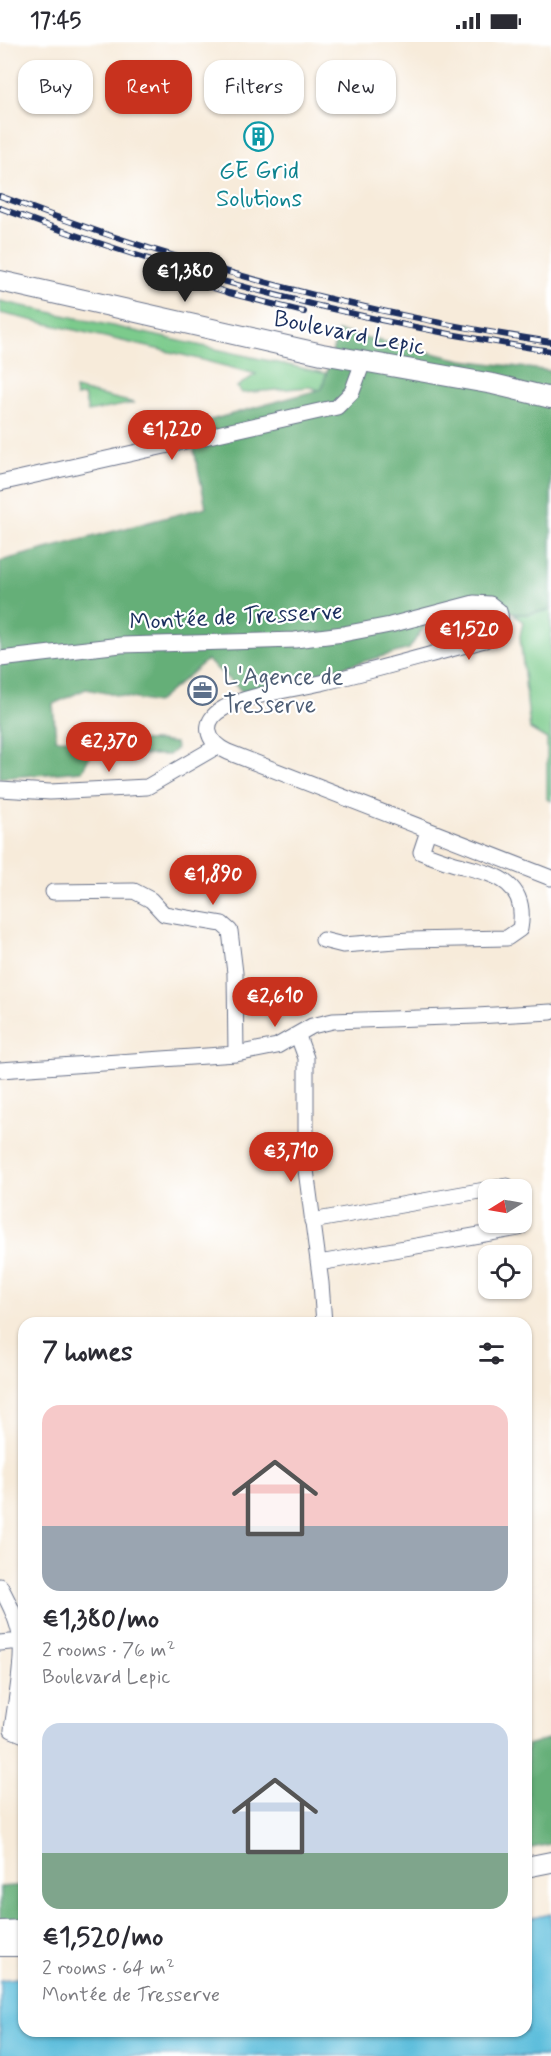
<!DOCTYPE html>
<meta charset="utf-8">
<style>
body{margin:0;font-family:Mynerve,sans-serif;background:#f2f2f3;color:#2b2b33;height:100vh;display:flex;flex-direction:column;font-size:22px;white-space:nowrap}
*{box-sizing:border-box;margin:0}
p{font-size:20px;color:#7c7c81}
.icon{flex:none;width:33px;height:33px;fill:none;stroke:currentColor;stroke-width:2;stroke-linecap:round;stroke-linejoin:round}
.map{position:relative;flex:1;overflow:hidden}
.sheet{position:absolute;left:18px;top:1275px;width:514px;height:720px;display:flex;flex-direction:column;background:#fff;border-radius:18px;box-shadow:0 2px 4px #0004}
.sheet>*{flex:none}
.top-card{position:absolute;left:18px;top:18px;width:516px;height:54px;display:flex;gap:12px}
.needle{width:39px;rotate:259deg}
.buttons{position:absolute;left:478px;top:1137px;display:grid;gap:12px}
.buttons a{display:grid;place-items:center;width:54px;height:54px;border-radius:12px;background:#fff;box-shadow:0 2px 4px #0004;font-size:30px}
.price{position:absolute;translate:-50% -51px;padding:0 14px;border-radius:21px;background:#c8321e;color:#fff;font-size:20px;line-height:39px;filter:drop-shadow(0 2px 3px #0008)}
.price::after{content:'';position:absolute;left:50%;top:36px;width:18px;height:14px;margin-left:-9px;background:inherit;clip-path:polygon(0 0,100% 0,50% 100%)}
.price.current{background:#222;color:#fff}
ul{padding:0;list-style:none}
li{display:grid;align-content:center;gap:12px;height:318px;padding:0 24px}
li span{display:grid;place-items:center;height:186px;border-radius:18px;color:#555}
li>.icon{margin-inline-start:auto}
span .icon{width:108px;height:108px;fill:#fffc;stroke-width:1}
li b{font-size:26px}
h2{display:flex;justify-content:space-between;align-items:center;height:72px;padding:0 24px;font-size:26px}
.chip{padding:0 21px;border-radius:18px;background:#fff;box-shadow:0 2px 4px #0004;font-size:21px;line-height:54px}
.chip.current{background:#c8321e;color:#fff}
.status{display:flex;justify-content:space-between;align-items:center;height:42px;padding:0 30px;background:#fff;direction:ltr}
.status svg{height:16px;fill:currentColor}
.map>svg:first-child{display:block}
.green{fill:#7ccb8c;stroke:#4c7d75;stroke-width:1.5}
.forest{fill:#65af78;stroke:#406f6b;stroke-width:1.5}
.water{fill:#5dbedc;stroke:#3c769d;stroke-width:1.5}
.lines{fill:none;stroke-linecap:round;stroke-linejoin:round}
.minor-casing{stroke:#687189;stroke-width:17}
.major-casing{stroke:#687189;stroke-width:22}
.minor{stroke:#fff;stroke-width:15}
.major{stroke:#fff;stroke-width:20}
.rail-casing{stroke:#1b2f5e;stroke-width:6}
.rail{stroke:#fff;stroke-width:4;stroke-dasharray:11;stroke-linecap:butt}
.labels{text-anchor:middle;stroke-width:4.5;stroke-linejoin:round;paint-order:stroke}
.culture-label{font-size:24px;fill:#0d838f;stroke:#fff}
.street-label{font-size:24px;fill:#1b2f5e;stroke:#fff}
.service-label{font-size:24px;fill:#4e5e75;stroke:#fff;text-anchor:start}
</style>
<div class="status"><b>17:45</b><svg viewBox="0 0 49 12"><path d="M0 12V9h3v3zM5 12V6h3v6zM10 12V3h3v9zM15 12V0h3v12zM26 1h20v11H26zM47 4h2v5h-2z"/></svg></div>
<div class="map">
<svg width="551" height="2014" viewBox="0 0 551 2014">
<rect width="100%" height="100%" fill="#fff"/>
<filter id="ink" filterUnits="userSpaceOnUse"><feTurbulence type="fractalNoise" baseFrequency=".0167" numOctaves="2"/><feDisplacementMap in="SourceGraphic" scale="12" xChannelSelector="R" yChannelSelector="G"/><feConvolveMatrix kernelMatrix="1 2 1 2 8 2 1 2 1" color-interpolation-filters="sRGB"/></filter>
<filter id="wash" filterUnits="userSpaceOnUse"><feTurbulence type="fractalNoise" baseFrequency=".008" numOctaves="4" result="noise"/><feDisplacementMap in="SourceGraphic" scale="24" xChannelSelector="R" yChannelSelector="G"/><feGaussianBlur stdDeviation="1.35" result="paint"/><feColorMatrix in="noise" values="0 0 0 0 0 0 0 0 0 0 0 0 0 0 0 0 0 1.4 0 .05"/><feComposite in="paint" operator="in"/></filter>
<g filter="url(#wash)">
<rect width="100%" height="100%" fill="#f7ebda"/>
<path class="green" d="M0 259 342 335 330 351 309 345 242 351 237 345 256 332 183 313 0 271Z
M75 347 134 361 88 370 84 353 76 355Z
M551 568V759L547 757V697L530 687 520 594 523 580 515 573Z"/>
<path class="forest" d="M338 289 462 318 551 329V568C520 573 514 578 491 554L458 557 428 579 409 607 245 652 207 618 156 661 86 647 53 662 56 697 158 699 175 701 176 707 169 713 91 712 82 729 0 736V519L206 465 189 384 322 347Z
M551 1696V1802L527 1807V1703Z
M24 1843V1877L0 1878V1845Z"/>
<path class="water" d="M551 1872V2014H0V1938L24 1935V1989H526L527 1877Z"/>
</g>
<g filter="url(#ink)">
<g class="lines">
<defs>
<path id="minor" d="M0 441 337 365 352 350 363 320
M0 617 121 603 295 598 343 592 390 583 474 561 490 562 499 569C504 583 498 591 485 598 431 612 376 628 321 641 294 647 246 653 224 666 200 679 206 700 228 710L551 836
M0 747 50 750 147 745 216 705
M53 850 134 849 151 858 164 872 222 882 230 889 235 931 236 1012
M323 898 343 903 409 898 507 896 520 887C529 836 490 832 452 821 442 818 431 814 421 810L428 789
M298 994 306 1016V1128L321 1241 324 1281
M0 1028 236 1012 277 1004 312 984 333 979 476 974 551 970
M312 1179 507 1144
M319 1221 519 1186
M0 1544C9 1561 19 1580 21 1600 23 1627 15 1661 12 1688L24 1693
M0 1601 21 1599"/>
<path id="major" d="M0 239 322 312 493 342 551 356
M526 1825 551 1820
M0 1889 24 1888
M0 1904H24"/>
</defs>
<use href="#minor" class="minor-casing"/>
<use href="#major" class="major-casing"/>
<use href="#minor" class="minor"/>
<use href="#major" class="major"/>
<defs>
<path id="rail" d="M0 154C180 223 360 271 551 300
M0 166C178 233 363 281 551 309
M151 226 229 251 304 270"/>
</defs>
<use href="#rail" class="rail-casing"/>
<use href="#rail" class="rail"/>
</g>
</g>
<defs>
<symbol id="building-ring" viewBox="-11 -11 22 22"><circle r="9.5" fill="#fff" stroke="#0f9aa8" stroke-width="1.5"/><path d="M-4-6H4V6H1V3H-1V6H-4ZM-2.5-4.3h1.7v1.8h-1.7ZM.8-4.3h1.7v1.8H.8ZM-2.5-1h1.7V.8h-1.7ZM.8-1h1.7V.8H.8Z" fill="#0f9aa8"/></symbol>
<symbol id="office-ring" viewBox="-11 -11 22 22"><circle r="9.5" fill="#fff" stroke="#5c6f8a" stroke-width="1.5"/><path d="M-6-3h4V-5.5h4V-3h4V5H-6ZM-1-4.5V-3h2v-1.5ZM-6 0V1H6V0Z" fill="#5c6f8a"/></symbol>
</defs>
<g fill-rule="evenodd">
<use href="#building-ring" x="242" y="78" width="33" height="33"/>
<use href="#office-ring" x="186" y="632" width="33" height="33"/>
</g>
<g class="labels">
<g class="culture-label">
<text x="259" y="136">GE Grid<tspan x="259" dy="28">Solutions</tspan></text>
</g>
<g class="street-label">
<text transform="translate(350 290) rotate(11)" y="8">Boulevard Lepic</text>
<text transform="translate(236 574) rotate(-3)" y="8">Montée de Tresserve</text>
</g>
<g class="service-label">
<text x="223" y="642">L'Agence de<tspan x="223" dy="28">Tresserve</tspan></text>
</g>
</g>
</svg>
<div class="buttons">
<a><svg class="needle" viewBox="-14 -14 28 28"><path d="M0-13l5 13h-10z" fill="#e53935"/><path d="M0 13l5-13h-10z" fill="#7c7c81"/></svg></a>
<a><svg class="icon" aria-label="locate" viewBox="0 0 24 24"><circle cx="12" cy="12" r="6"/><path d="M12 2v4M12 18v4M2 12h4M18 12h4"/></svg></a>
</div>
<b class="price current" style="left:185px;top:261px">€1,380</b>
<b class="price" style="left:172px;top:419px">€1,220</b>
<b class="price" style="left:469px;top:619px">€1,520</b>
<b class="price" style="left:109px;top:731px">€2,370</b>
<b class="price" style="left:213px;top:864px">€1,890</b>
<b class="price" style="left:275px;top:986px">€2,610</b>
<b class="price" style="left:291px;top:1141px">€3,710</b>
<div class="top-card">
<a class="chip">Buy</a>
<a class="chip current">Rent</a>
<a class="chip">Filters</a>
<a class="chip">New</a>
</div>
<section class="sheet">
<h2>7 homes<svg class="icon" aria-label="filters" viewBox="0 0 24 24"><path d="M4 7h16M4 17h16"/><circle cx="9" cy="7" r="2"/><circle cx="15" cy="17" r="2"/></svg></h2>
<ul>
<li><span style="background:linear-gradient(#f6c9c9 65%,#9aa5b1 0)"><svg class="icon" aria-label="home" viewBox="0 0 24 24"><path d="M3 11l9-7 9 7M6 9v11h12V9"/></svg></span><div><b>€1,380/mo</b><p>2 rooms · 76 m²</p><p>Boulevard Lepic</p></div></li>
<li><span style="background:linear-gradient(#c9d6e8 70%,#7fa58c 0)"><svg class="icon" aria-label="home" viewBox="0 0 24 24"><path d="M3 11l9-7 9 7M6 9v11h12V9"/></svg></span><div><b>€1,520/mo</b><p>2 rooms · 64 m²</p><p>Montée de Tresserve</p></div></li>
</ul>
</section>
</div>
